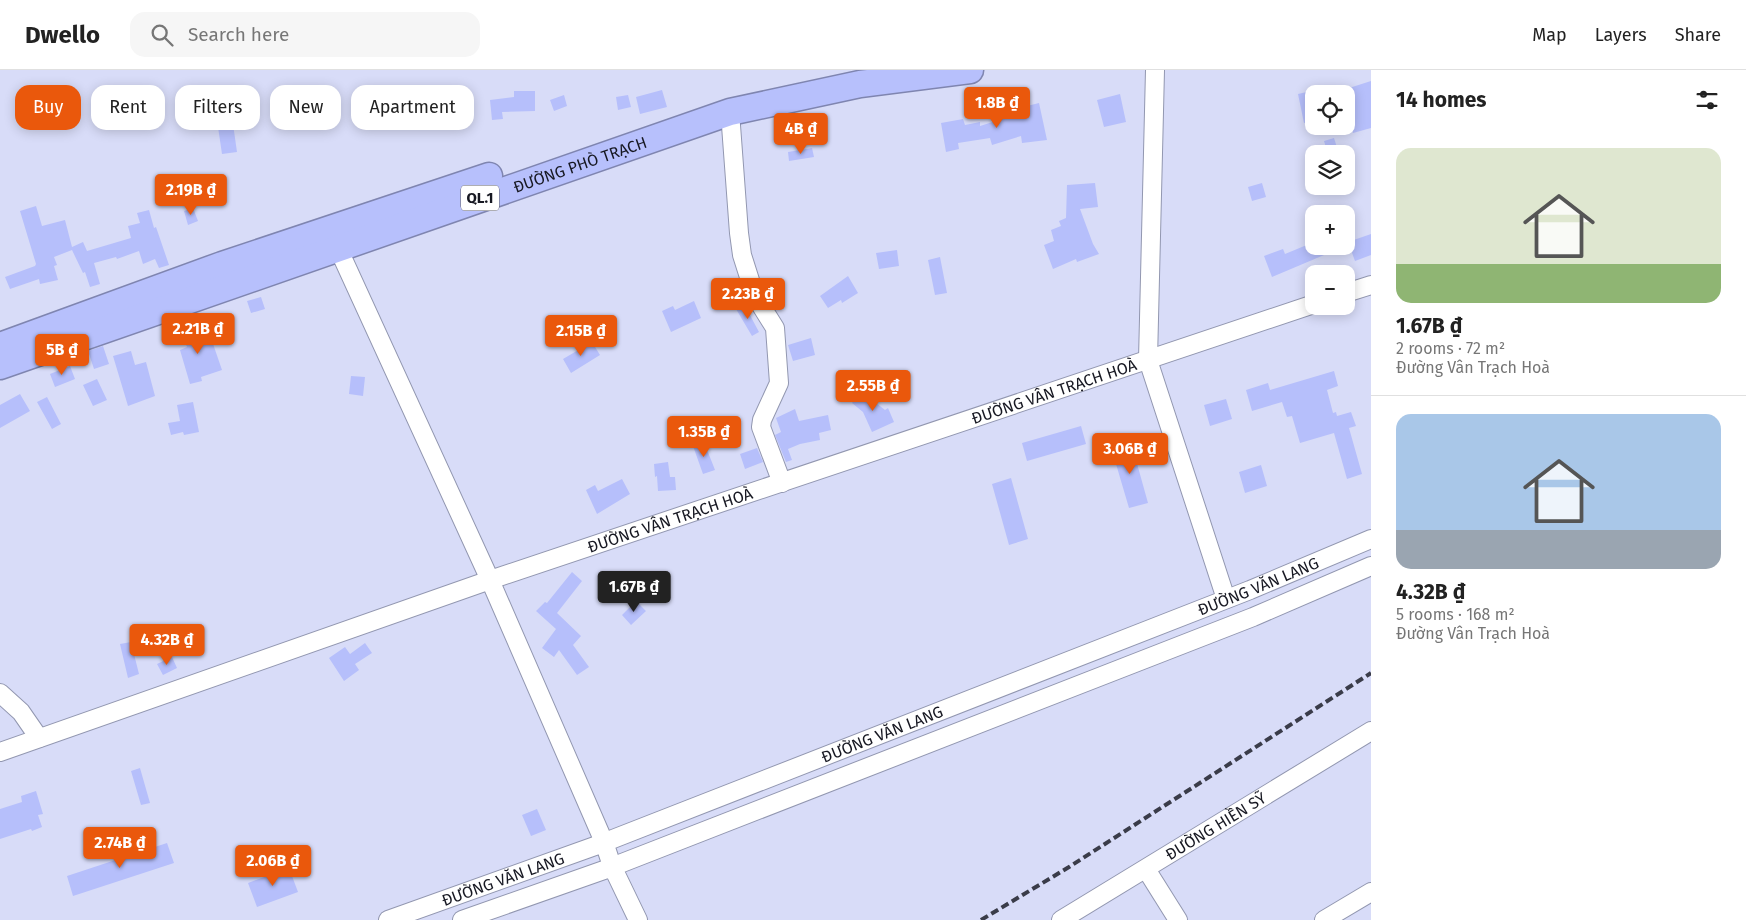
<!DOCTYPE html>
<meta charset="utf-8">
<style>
body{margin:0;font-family:"Fira Sans",sans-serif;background:#f6f6f6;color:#222;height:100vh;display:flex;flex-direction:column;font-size:19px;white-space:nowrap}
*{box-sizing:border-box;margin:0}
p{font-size:16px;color:#767676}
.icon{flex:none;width:28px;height:28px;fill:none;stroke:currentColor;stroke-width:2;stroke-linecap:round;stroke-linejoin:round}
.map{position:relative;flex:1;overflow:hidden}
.panel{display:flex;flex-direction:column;background:#fff;width:375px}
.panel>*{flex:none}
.banner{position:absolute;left:15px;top:15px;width:475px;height:45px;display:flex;gap:10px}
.controls{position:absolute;left:1305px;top:15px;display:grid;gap:10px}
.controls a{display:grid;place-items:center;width:50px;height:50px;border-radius:10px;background:#fff;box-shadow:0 2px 12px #0003;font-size:25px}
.price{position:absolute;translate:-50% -42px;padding:0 11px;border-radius:5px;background:#ea580c;color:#fff;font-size:16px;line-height:32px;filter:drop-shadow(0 1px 2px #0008)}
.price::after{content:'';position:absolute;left:50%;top:30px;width:15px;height:11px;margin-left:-8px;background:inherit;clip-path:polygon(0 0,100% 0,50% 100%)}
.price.on{background:#222;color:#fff}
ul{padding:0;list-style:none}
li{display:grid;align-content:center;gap:10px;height:265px;padding:0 25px}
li+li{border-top:1px solid #e0e0e0}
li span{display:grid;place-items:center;height:155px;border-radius:15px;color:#555}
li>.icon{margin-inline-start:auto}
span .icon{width:90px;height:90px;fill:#fffc;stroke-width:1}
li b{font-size:21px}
h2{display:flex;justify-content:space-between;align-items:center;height:60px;padding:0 25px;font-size:21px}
.tag{padding:0 18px;border-radius:15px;background:#fff;box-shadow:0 2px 12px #0003;font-size:18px;line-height:45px}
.tag.on{background:#ea580c;color:#fff}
header{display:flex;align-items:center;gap:30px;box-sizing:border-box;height:70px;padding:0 25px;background:#fff;border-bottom:1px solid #e0e0e0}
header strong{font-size:24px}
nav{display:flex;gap:28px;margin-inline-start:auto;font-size:18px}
.search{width:350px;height:45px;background:#f6f6f6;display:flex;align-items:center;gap:12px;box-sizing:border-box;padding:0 18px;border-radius:15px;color:#767676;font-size:19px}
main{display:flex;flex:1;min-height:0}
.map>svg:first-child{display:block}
.building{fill:#b6bffb}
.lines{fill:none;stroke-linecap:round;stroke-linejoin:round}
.minor-casing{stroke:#9297b0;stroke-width:20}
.highway-casing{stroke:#7f85b0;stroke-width:29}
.minor{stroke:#fff;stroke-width:18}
.highway{stroke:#b7c0fc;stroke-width:26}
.rail{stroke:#3a3c49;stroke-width:4;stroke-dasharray:8 4;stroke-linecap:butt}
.labels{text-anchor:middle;stroke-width:5;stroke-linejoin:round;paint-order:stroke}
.shield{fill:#fff;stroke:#5d5d64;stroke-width:1}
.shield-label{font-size:15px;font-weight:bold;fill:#171822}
.street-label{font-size:16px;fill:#171822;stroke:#fff}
</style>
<header>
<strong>Dwello</strong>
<div class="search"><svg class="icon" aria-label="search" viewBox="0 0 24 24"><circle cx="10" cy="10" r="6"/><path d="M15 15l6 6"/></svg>Search here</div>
<nav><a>Map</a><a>Layers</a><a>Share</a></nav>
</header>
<main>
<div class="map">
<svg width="1371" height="850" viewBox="0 0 1371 850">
<rect width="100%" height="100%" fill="#d8dcf8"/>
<path class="building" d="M1371 11V58L1353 63 1346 41V19Z
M662 20 667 37 640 44 636 27Z
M514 21H535V41L502 42 503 49 492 50 490 30 514 27Z
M1311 21 1314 35V51L1304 53 1298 24Z
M1120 24 1126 52 1104 57 1097 30Z
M564 25 567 36 554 41 550 30Z
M628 25 631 37 618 40 616 27Z
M1039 33 1047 70 1022 73 1021 66 992 75 990 68 958 73 959 79 946 82 941 53 963 49 965 55 980 52V56L1021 43 1019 38Z
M233 54 237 82 222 84 218 57Z
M1334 68 1339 84H1328L1324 71Z
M812 78 814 87 789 91 788 82Z
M1095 113 1098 137 1080 139 1093 174 1099 184 1077 192 1076 189 1053 199 1044 175 1054 171 1051 160 1061 156 1059 151 1066 148 1067 115Z
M1262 113 1266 127 1252 131 1248 117Z
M36 136 42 156 65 150 72 177 83 172 87 181 131 168 128 156 140 153 137 143 149 140 154 158 156 157 169 195 159 198 155 189 143 194 139 181 117 189 116 187 94 193 100 214 90 217 85 202 83 203 72 180 54 187 57 195 54 196 58 210 40 214 39 209 10 219 5 207 35 196 36 194 20 141Z
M193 138 198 151 188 155 184 141Z
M1371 164V185L1355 191 1348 172Z
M1314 172V176L1343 177 1272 207 1264 186 1283 179 1285 184Z
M897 180 899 196 879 199 876 183Z
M940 187 947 223 935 225 928 190Z
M848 206 858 223 842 233 841 230 828 238 820 226Z
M261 227 265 239 251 243 247 231Z
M694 231 701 248 671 262 662 241 673 236 675 240Z
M744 234 759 262 752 266 736 239Z
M193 252 201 271 211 268 222 300 201 307 202 311 190 314 180 280 187 277 179 258Z
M811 268 815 285 793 291 788 275Z
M592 272 600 285 571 303 563 289Z
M103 276 109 294 94 299 88 281Z
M131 281 135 295 146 292 155 326 128 336 113 286Z
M70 296 75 309 55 317 50 304Z
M1334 301 1338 316 1327 320 1333 343 1336 342 1337 346 1351 342 1356 356 1349 358 1362 404 1347 409 1334 363 1300 373 1292 346 1287 347 1282 332 1252 341 1246 320 1268 313 1270 320Z
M351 306 365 307 363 326 349 324Z
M97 309 107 330 93 336 83 315Z
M861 321 885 340 888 338 894 352 872 362 863 342 852 333Z
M20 324 30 341 0 358V335Z
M47 327 61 354 52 359 37 332Z
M1226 329 1232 349 1210 356 1204 335Z
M193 332 199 362 184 365 183 362 171 365 168 353 180 351 177 335Z
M795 339 799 351 828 345 831 360 819 363 820 370 800 374 788 379 792 390 786 392 775 365 781 362 776 348Z
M1081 356 1086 374 1027 391 1022 373Z
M704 372 715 400 703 404 693 376Z
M1131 372 1148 433 1129 438 1111 377Z
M757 378 763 392 745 399 740 384Z
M668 392 670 407H675L676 420 658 421 657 406 655 407 654 394Z
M1261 395 1267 416 1245 423 1239 402Z
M1011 408 1028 469 1009 475 992 414Z
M622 409 630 424 597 444 586 420 595 415 598 421Z
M572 502 582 511 557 543 581 566 573 575 589 597 577 605 559 580 554 587 542 578 556 559 536 541 545 532 547 533Z
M636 531 646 541 631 555 622 545Z
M131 572 139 604 128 608 120 574Z
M365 573 372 583 355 594 359 600 344 611 329 588 345 577 350 584Z
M172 587 177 598 163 605 157 594Z
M140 698 150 733 141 735 131 701Z
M36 721 43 744 38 745 42 757 32 761 31 759 0 769V739L22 732 21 726Z
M537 739 546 760 531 766 522 745Z
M167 773 174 793 73 826 67 806Z
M289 798 298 822 257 837 248 813Z"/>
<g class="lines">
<defs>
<g id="minor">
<path d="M1155 0 1148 290 1226 529"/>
<path d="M730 42 739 163 742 185 755 226 775 258 779 313 762 350 761 357 782 413"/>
<path d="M338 178 490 510 604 772 612 796 638 850"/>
<path d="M1346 223 1371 215"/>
<path d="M0 623 21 642 39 668"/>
<path id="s1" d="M0 682 490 510 1314 234"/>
<path d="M1146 799 1178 850"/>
<path id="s2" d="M388 850 595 776 1250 520 1371 469"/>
<path d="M462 850 604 800 1253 547 1371 496"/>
<path id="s3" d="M1061 850 1371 661"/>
<path d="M1324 850 1371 822"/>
</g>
<g id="highway">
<path d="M0 276 222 195 489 106"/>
<path id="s4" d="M0 296 730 42 860 14 970 0"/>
</g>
</defs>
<use href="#minor" class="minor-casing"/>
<use href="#highway" class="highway-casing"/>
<use href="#minor" class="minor"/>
<use href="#highway" class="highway"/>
<path class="rail" d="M981 850 1069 797 1371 603"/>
</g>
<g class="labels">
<rect class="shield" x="461" y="115.5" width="38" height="25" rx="4"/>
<g class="shield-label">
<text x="480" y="133">QL.1</text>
</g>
<g class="street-label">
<text dy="6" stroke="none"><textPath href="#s4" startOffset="614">ĐƯỜNG PHÒ TRẠCH</textPath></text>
<text dy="6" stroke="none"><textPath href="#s1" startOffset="1114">ĐƯỜNG VÂN TRẠCH HOÀ</textPath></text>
<text dy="6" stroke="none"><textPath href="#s1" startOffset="709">ĐƯỜNG VÂN TRẠCH HOÀ</textPath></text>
<text dy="6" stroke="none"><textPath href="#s2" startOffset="932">ĐƯỜNG VĂN LANG</textPath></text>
<text dy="6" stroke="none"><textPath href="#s2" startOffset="528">ĐƯỜNG VĂN LANG</textPath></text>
<text dy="6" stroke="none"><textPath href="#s3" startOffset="181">ĐƯỜNG HIỀN SỸ</textPath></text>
<text dy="6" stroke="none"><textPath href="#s2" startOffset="122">ĐƯỜNG VĂN LANG</textPath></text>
</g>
</g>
</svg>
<div class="controls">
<a><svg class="icon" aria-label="locate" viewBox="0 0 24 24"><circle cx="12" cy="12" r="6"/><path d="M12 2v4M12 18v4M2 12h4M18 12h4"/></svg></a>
<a><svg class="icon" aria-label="layers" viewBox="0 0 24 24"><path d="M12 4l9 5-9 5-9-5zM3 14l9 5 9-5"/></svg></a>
<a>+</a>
<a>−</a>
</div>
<b class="price" style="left:997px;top:59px">1.8B ₫</b>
<b class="price" style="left:801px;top:85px">4B ₫</b>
<b class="price" style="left:191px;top:146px">2.19B ₫</b>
<b class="price" style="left:748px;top:250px">2.23B ₫</b>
<b class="price" style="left:198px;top:285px">2.21B ₫</b>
<b class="price" style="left:581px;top:287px">2.15B ₫</b>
<b class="price" style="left:62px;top:306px">5B ₫</b>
<b class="price" style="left:873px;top:342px">2.55B ₫</b>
<b class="price" style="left:704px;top:388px">1.35B ₫</b>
<b class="price" style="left:1130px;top:405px">3.06B ₫</b>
<b class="price on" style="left:634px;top:543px">1.67B ₫</b>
<b class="price" style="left:167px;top:596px">4.32B ₫</b>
<b class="price" style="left:120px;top:799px">2.74B ₫</b>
<b class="price" style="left:273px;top:817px">2.06B ₫</b>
<div class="banner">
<a class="tag on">Buy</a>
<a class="tag">Rent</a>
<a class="tag">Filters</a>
<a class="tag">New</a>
<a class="tag">Apartment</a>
</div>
</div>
<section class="panel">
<h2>14 homes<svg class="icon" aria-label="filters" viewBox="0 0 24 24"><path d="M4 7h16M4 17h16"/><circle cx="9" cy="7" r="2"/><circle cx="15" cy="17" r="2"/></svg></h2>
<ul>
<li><span style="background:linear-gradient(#dfe7d0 75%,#8fb573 0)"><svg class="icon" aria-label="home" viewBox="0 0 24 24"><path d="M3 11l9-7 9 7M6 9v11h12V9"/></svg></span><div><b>1.67B ₫</b><p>2 rooms · 72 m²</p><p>Đường Vân Trạch Hoà</p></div></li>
<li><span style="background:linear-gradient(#a9c7e8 75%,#9aa5b1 0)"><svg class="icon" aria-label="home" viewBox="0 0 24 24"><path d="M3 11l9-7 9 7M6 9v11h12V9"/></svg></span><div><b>4.32B ₫</b><p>5 rooms · 168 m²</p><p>Đường Vân Trạch Hoà</p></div></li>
</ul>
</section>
</main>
